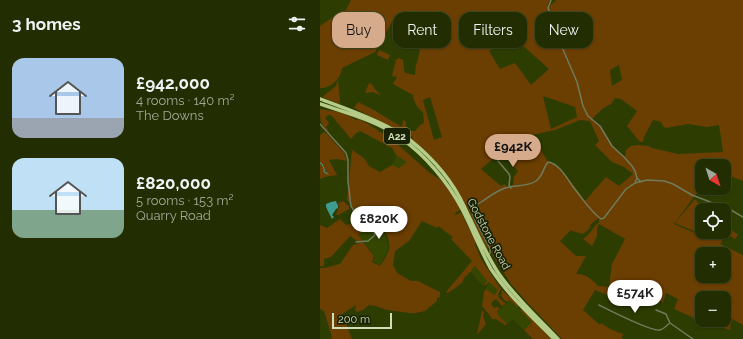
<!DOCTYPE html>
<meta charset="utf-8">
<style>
body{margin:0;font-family:Raleway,sans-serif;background:#2e3a10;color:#f1f3f6;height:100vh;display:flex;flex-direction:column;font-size:15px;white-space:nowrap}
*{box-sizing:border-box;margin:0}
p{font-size:13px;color:#a2a899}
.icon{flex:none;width:22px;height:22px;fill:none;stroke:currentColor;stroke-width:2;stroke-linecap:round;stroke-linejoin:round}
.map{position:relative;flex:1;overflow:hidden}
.side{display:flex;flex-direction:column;background:#222e01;width:320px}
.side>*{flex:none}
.banner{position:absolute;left:12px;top:12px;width:351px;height:36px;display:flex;gap:8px}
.needle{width:26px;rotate:141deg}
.fabs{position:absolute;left:375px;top:159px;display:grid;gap:8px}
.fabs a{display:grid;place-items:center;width:36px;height:36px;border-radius:8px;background:#222e01;box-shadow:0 1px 3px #0004,0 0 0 1px #3f4a23;font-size:20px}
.scale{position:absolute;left:12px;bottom:10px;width:60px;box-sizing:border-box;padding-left:4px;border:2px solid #d0deb9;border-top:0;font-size:11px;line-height:14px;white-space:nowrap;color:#d0deb9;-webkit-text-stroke:3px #182104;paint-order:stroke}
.price{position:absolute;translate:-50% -34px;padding:0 9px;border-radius:14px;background:#fff;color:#222;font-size:13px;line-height:26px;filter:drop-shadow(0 1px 2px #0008)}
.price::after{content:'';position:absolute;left:50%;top:24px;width:12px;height:9px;margin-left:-6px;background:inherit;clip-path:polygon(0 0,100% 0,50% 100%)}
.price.active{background:#d6ab8b;color:#111}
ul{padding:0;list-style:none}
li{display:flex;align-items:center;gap:12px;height:100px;padding:0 12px}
li span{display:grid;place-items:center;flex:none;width:112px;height:80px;border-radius:12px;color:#555}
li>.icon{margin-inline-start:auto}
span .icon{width:48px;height:48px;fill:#fffc;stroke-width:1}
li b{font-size:17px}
h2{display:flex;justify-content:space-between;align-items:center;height:48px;padding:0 12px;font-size:17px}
.tag{padding:0 14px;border-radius:12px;background:#222e01;box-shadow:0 1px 3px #0004,0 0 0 1px #3f4a23;font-size:14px;line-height:36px}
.tag.active{background:#d6ab8b;color:#111}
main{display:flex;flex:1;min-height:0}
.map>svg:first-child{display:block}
.built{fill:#354601}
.green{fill:#6b3e02;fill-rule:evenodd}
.water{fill:#3e9b90}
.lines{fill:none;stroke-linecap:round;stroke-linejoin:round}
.stream{stroke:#3e9b90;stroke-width:1}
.minor{stroke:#707b5d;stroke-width:1.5}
.trunk{stroke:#b4cc88;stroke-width:3.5}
.labels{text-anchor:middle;stroke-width:3.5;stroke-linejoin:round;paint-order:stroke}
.shield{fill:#182104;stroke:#99a583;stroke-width:1}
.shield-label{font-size:10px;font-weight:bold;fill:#d0deb9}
.street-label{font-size:11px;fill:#d0deb9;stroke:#182104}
</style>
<main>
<section class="side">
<h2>3 homes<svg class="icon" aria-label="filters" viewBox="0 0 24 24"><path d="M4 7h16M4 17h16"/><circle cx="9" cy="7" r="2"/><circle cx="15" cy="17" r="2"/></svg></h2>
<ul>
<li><span style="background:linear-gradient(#a9c7e8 75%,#9aa5b1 0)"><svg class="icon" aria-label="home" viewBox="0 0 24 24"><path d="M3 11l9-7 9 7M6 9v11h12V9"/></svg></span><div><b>£942,000</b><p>4 rooms · 140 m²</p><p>The Downs</p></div></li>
<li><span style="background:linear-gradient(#bfe0f5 65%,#7fa58c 0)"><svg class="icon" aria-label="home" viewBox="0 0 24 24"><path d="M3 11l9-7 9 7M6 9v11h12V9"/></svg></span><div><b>£820,000</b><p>5 rooms · 153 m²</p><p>Quarry Road</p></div></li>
</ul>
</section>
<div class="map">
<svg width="423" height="339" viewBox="0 0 423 339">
<rect width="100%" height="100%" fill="#2d3d01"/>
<path class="built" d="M77 155 87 162 78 168 72 165Z
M54 217 64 232 67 241 68 248 66 254 60 265 53 261 55 256 38 235 47 227Z
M155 266 167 281 163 286 151 272 152 269Z
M171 283 178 290 174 295 166 289 168 284Z
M190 300 213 322 204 330 193 319 187 324 176 314Z"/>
<path class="green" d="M31 0H230L227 6 230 7 231 4 236 1 235 0H423V181L407 175H404V166H382V186L354 224 382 236 383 235 355 223 375 199C379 204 382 204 380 211L382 212 383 234 384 232H399L406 236 400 244 423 255V325L412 319 410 330 381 321 354 309 358 299 346 293 343 303 317 288 310 304 275 290 263 310 280 325 281 323 290 329 303 334 302 339H242L206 301 191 284 172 254V251L154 215V209L156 207 163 202 162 201 156 205 151 211 153 216 168 248V251H167L158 233 148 209 143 203 120 167 106 151 91 139 93 137 92 136 91 137 88 138 81 132 34 108 38 102 52 109 82 127 83 120 86 122V126L89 131H95L100 125 104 123 103 112C98 109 93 101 93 95L73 84 77 77 72 76 76 60 79 58 83 60 84 70 85 73 95 75 96 64 97 63 104 30 76 15 55 52 22 68C22 75 14 85 7 87 5 88 2 88 0 88V26L23 10 15 25 18 41V25ZM185 31 197 33 195 44 200 43 229 69 211 85 195 63 180 69 169 51 183 42ZM299 65 302 80 292 86 290 70ZM223 96 255 107 257 117 231 129ZM110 97 122 137 114 140 103 100ZM295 98 301 99 317 111 307 126 320 142H323L324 137 333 120 341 122 343 126 346 128 368 124 387 127 399 125 403 152 358 154 332 148 328 146 318 145 311 146 306 150 305 157 292 146 280 126 272 119 282 109 291 104ZM260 120 270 121 279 141 275 145 292 162 304 167 313 174 299 186 286 177 265 201C257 190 241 165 228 162L212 135 235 130ZM182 154 187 158 198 171 194 177 193 185 187 187 185 184 181 186 161 169 173 159ZM279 218V222C272 228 272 233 263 239L272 246 277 236V228L279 224 305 239 292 264 289 287 278 286C272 279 265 273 256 274L266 256H256L240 241 251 230C255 233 259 232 263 234L269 229 271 224ZM382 254H404V276H382ZM382 298H404V320H382Z
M59 50 70 55 68 60 57 55Z
M18 79 20 102V104L2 97 16 86Z
M49 83 53 85 54 88 61 96 53 92 45 93Z
M0 109C13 111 25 112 36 120L38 119 47 123 76 143 110 173 116 177 120 179 131 193 141 210 136 212 135 214 136 215 141 212 155 241V244L161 259 181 289 178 294 179 298 186 304 182 306 176 299 173 301 171 304 174 308 178 307 180 309 177 311 178 315 187 324 185 325 176 319H172L168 313 162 306 164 292 166 289 174 295 178 290 169 282 166 285H164L167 281 155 266 152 269 151 272H150L144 278 142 283 128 293 126 292 152 261 131 239 133 237 118 226 117 228 102 221 89 241 75 251 73 265 77 273 91 281H98L120 292V297L117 298V301L105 311 96 313H89L67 310 56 306 49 305 43 310 37 312 35 310 36 305 22 314 32 339H11L12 337 4 311 0 309V268H5L20 264 33 245 43 242 54 256 52 262 60 266C63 261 68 255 69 249 71 236 61 225 54 215L46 221 38 214 27 200 32 150 44 158 49 166 60 172 72 165 79 168 87 162 76 155 72 148 40 131 35 134 31 139 12 116 8 115 5 118 9 123 8 125 6 127 9 132C0 125 0 120 0 109Z
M4 132 7 134 24 153 27 161 17 159 9 160 17 175 5 177 0 179V135Z
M23 201 29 206V209L18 215 16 214 19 207 18 203Z
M404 217H406L412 220 409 228 418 235 415 239 403 232H405L406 230 404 228Z
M20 219 26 225 30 224 40 228 45 224 47 227 38 235 43 241H37L30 236 11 257 4 259V266H0V225L7 228Z
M182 290 198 304V308L190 300 187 302C182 298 180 297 182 290Z
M162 310 164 312 163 316 166 324 157 335Z
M200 310H203L231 339H213L204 330 212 322Z"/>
<path class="water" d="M16 201 17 204 18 205V208L16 209 12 215 14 217 12 219 6 207V204L11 202Z"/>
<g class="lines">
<path class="stream" d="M0 163 2 164C3 167 5 169 4 172L8 174"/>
<path class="minor" d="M231 0 228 8 242 47 257 82 263 106 268 116 280 126 292 146 304 157 312 166 315 171 317 178 321 182
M0 124 26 153 28 160V182L31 206 36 214 52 229 55 235 48 241 36 242
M178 161 189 174 190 177 189 185 191 188
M315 183 327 180 344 181 353 184 372 195 411 210 423 217
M168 255 170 253V249L157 224 153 215V209L155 206C165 200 174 192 185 188 196 185 207 187 216 181 223 176 223 168 228 162 240 164 247 179 254 188 262 198 270 211 281 219L284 218 306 189 315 183 317 178
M279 305C289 310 332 332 340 330 344 329 347 325 350 323
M336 310 346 314 350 323 373 339"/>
<path class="trunk" d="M0 99C24 108 48 116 70 128 75 130 79 132 83 135 106 151 127 174 140 198 153 223 163 250 179 274 195 297 219 319 238 339
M0 104C27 113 57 121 81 138 105 155 128 182 142 209 152 228 160 250 171 269 188 295 212 317 234 339"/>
</g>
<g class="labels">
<rect class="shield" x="64" y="128" width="26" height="16" rx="3"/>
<g class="shield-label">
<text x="77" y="140">A22</text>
</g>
<g class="street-label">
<text transform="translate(169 234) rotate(62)" y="4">Godstone Road</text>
</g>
</g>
</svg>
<div class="fabs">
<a><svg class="needle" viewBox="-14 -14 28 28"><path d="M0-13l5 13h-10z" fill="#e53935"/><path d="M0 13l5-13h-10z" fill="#a2a899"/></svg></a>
<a><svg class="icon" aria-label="locate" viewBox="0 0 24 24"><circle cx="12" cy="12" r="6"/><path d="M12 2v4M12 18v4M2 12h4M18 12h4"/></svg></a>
<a>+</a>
<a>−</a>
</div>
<div class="scale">200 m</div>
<b class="price active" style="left:193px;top:168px">£942K</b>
<b class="price" style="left:59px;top:240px">£820K</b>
<b class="price" style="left:315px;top:314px">£574K</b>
<div class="banner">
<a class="tag active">Buy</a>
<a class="tag">Rent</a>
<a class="tag">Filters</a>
<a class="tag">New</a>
</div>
</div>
</main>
